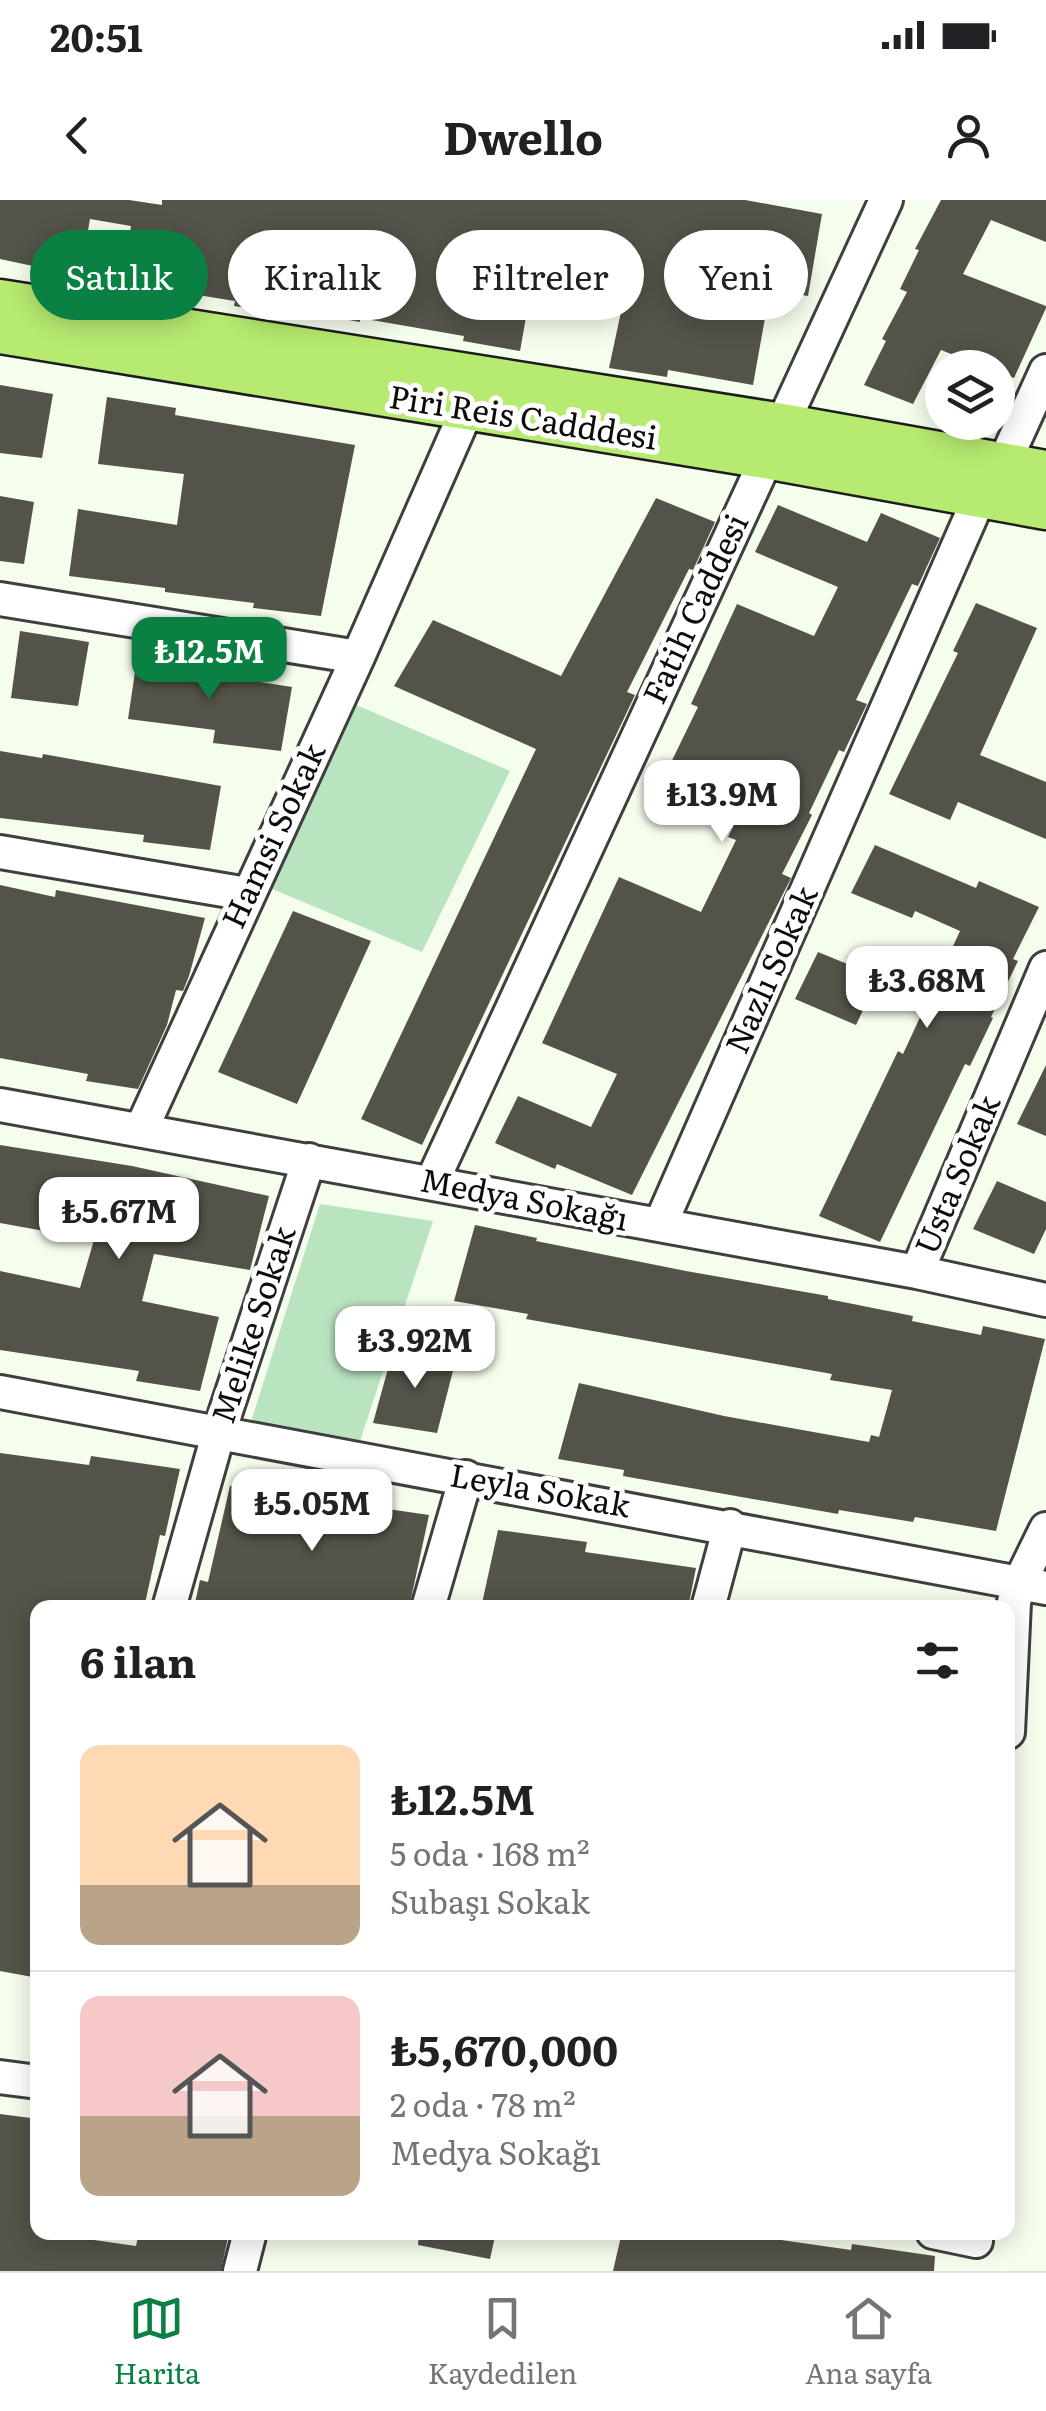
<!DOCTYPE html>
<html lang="tr">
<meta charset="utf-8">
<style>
body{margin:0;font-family:Literata,serif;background:#f6f6f6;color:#202124;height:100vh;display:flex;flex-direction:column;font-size:38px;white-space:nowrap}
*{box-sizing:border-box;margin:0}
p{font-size:32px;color:#757577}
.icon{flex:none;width:55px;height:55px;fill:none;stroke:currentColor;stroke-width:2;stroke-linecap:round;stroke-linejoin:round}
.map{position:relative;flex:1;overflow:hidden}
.details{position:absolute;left:30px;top:1400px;width:985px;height:640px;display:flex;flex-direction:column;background:#fff;border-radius:20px;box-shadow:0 5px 25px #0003}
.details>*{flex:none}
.hud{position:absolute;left:30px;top:30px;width:988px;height:90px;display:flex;gap:20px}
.buttons{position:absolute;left:925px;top:150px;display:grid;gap:20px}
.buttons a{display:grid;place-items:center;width:90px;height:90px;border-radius:50%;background:#fff;box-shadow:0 5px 25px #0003;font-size:50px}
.price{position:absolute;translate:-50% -85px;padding:0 22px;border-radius:20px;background:#fff;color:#222;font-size:32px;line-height:65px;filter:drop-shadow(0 2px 5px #0008)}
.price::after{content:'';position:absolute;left:50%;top:60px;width:30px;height:22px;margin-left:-15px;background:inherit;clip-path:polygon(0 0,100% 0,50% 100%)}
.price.selected{background:#0b8043;color:#fff}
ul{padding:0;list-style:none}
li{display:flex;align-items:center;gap:30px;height:250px;padding:0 50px}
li+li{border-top:2px solid #e0e0e0}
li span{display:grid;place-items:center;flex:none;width:280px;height:200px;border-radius:20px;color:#555}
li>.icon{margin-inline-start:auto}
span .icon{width:120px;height:120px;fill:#fffc;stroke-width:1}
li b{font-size:42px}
h2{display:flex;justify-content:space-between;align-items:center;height:120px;padding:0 50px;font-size:42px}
.tag{padding:0 35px;border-radius:45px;background:#fff;box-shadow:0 5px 25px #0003;font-size:35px;line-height:90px}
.tag.selected{background:#0b8043;color:#fff}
.status{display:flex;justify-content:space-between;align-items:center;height:70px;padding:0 50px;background:#fff;direction:ltr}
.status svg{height:28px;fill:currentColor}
header{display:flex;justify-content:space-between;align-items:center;height:130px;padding:0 50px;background:#fff;font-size:45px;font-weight:700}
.tab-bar{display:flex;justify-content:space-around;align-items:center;height:140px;border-top:2px solid #e0e0e0;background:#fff;font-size:28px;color:#757577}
.tab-bar a{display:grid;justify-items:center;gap:5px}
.tab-bar .selected{color:#0b8043}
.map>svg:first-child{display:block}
.green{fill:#bae3c0}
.building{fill:#535349}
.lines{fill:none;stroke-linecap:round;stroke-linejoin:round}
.minor-casing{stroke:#3f3f3f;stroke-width:38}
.major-casing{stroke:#1d1d1d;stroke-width:45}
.minor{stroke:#fff;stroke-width:32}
.major{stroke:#b7ea70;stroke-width:40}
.labels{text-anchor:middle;stroke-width:10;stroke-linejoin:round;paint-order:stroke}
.street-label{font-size:32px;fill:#0c0c0c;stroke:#fff}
</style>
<div class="status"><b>20:51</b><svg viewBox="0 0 49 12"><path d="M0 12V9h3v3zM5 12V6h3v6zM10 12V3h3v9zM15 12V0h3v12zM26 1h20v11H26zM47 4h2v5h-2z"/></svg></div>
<header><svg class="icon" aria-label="back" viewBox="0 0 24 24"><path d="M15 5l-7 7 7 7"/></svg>Dwello<svg class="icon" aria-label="person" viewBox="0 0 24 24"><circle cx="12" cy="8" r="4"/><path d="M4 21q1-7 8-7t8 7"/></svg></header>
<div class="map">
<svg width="1046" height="2071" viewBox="0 0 1046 2071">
<rect width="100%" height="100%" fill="#f5fded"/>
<path class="green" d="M354 504 510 571 422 752 270 688Z
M320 1004 433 1021 359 1244 250 1225Z"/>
<path class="building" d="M0 0H129L162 5V0H745L822 14 808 96 770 90 753 185 668 170 667 177 609 168 631 65 538 50 520 151 463 141 464 136 360 118V122L292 110 291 115 234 106 235 101 123 83 131 26 90 19 80 76 0 59Z
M941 0H1046V42L991 20 963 74 1046 106V108L1014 178 998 172V168H987L941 150 913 204 864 185 886 141 882 139 907 92 900 89 919 50 915 49Z
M0 185 53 194 42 258 0 253Z
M107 197 176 208 175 215 355 245 321 416 253 408 254 403 165 392V388L69 376 78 309 177 325 184 274 98 264Z
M0 296 34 302 24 364 0 361Z
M656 298 715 322 693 370 689 369 627 492 635 495 422 945 361 919 536 549 394 486 433 420 561 476Z
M778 305 867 342 881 313 940 338 918 386 912 384 856 500 867 504 844 552 839 550 809 613 812 615 782 674 791 678 788 684 632 995 557 964 555 969 495 943 518 896 591 927 617 874 542 843 619 677 701 712 736 640 728 637 740 613 662 581 698 507 691 504 737 404 814 436 838 387 755 352Z
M976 403 1037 428 980 555 1046 582V639L958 602 950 620 889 594 958 453 953 451Z
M20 431 89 442 78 506 11 498Z
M138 452 207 463 205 473 292 487 281 551 213 543 215 530 128 519Z
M0 551 42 558 43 554 221 586 210 650 143 642 144 635 0 618Z
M875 645 976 688 979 681 1039 707 1013 759 1018 761 991 817 993 818 970 866 965 864 880 1042 819 1016 898 851 903 854 960 731 915 711 912 718 851 693Z
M0 685 55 697 56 690 205 718 189 776 183 791 176 790 167 825 138 889 86 881 88 874 0 858Z
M293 711 371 741 297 904 218 872Z
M818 752 879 777 856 825 795 799Z
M1046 865V936L1017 924Z
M0 945 132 966 269 996 250 1070 154 1054 142 1101 219 1117 200 1191 136 1181 139 1171 0 1150V1071L80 1088 94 1040 0 1023Z
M997 981 1046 1002V1029L1034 1054 973 1029Z
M475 1025 537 1038 536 1041 686 1071 828 1096V1099L913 1116 912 1121 981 1135 983 1126 1045 1139 996 1331 915 1317 913 1322 839 1310 838 1314 623 1276 624 1270 558 1259 579 1183 724 1216 869 1242 871 1235 879 1237 892 1190 830 1180 832 1174 526 1119 528 1114 454 1101Z
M394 1147 456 1159 437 1233 373 1223Z
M0 1253 89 1265 91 1256 180 1269 165 1336 160 1335 144 1408H38V1778L0 1771Z
M230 1286 429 1315 409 1408H194L200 1380 208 1382Z
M498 1330 587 1342 585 1352 696 1368 688 1408H481Z
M0 1914 38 1919V2032L136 2046 139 2032H194L228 2037 221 2071H0Z
M419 2032H496L490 2059 418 2045Z
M622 2032H726L851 2050 852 2044 935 2056 934 2071H613Z"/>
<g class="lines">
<defs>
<path id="minor" d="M1004 263 1046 171
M0 399 358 457
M0 652 247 694
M0 905 917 1072 1046 1100
M141 930 358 457 477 187
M432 982 886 0
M660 1025 980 296
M917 1072 1046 768
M0 1192 1046 1388
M169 1408 218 1235 309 960
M428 1408 466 1277
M708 1408 730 1326
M1008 1532 1014 1402 1020 1382 1046 1329
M0 1877 38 1882
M933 2032 976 2041
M240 2071 250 2032"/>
<path id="major" d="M0 100 782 224 1046 271
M0 133 765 258 1046 309"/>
</defs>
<use href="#minor" class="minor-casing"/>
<use href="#major" class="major-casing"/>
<use href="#minor" class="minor"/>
<use href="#major" class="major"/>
</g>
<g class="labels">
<g class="street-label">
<text transform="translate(523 218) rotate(9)" y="11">Piri Reis Cadddesi</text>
<text transform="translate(696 409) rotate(-65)" y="11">Fatih Caddesi</text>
<text transform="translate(274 636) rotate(-65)" y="11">Hamsi Sokak</text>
<text transform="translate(772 770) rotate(-66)" y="11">Nazlı Sokak</text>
<text transform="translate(958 975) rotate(-67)" y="11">Usta Sokak</text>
<text transform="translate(524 1000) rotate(11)" y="11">Medya Sokağı</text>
<text transform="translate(254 1125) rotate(-72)" y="11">Melike Sokak</text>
<text transform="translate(540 1291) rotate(10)" y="11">Leyla Sokak</text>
</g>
</g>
</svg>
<div class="buttons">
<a><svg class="icon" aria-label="layers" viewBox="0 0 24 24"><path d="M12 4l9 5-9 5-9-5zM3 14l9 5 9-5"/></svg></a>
</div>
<b class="price selected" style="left:209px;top:502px">₺12.5M</b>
<b class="price" style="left:722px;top:645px">₺13.9M</b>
<b class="price" style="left:927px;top:831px">₺3.68M</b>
<b class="price" style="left:119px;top:1062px">₺5.67M</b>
<b class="price" style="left:415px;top:1191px">₺3.92M</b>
<b class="price" style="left:312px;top:1354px">₺5.05M</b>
<div class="hud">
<a class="tag selected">Satılık</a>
<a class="tag">Kiralık</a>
<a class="tag">Filtreler</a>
<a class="tag">Yeni</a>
</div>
<section class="details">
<h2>6 ilan<svg class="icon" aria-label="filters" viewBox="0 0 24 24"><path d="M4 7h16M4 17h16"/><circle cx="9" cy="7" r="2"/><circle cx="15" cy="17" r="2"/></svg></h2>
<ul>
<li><span style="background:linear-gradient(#ffd9b3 70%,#b9a48a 0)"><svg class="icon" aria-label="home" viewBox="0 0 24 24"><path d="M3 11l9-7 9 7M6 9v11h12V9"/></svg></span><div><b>₺12.5M</b><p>5 oda · 168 m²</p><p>Subaşı Sokak</p></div></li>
<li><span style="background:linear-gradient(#f6c9c9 60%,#b9a48a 0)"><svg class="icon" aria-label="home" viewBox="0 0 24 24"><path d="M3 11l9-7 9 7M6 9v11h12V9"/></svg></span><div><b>₺5,670,000</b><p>2 oda · 78 m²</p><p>Medya Sokağı</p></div></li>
</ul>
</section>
</div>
<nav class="tab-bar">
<a class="selected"><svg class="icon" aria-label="map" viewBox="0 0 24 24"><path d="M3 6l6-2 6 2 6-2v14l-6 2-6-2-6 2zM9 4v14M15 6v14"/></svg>Harita</a>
<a><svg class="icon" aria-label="saved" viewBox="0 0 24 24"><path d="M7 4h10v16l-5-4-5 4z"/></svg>Kaydedilen</a>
<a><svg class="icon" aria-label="home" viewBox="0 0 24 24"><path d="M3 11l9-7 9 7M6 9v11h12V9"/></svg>Ana sayfa</a>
</nav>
